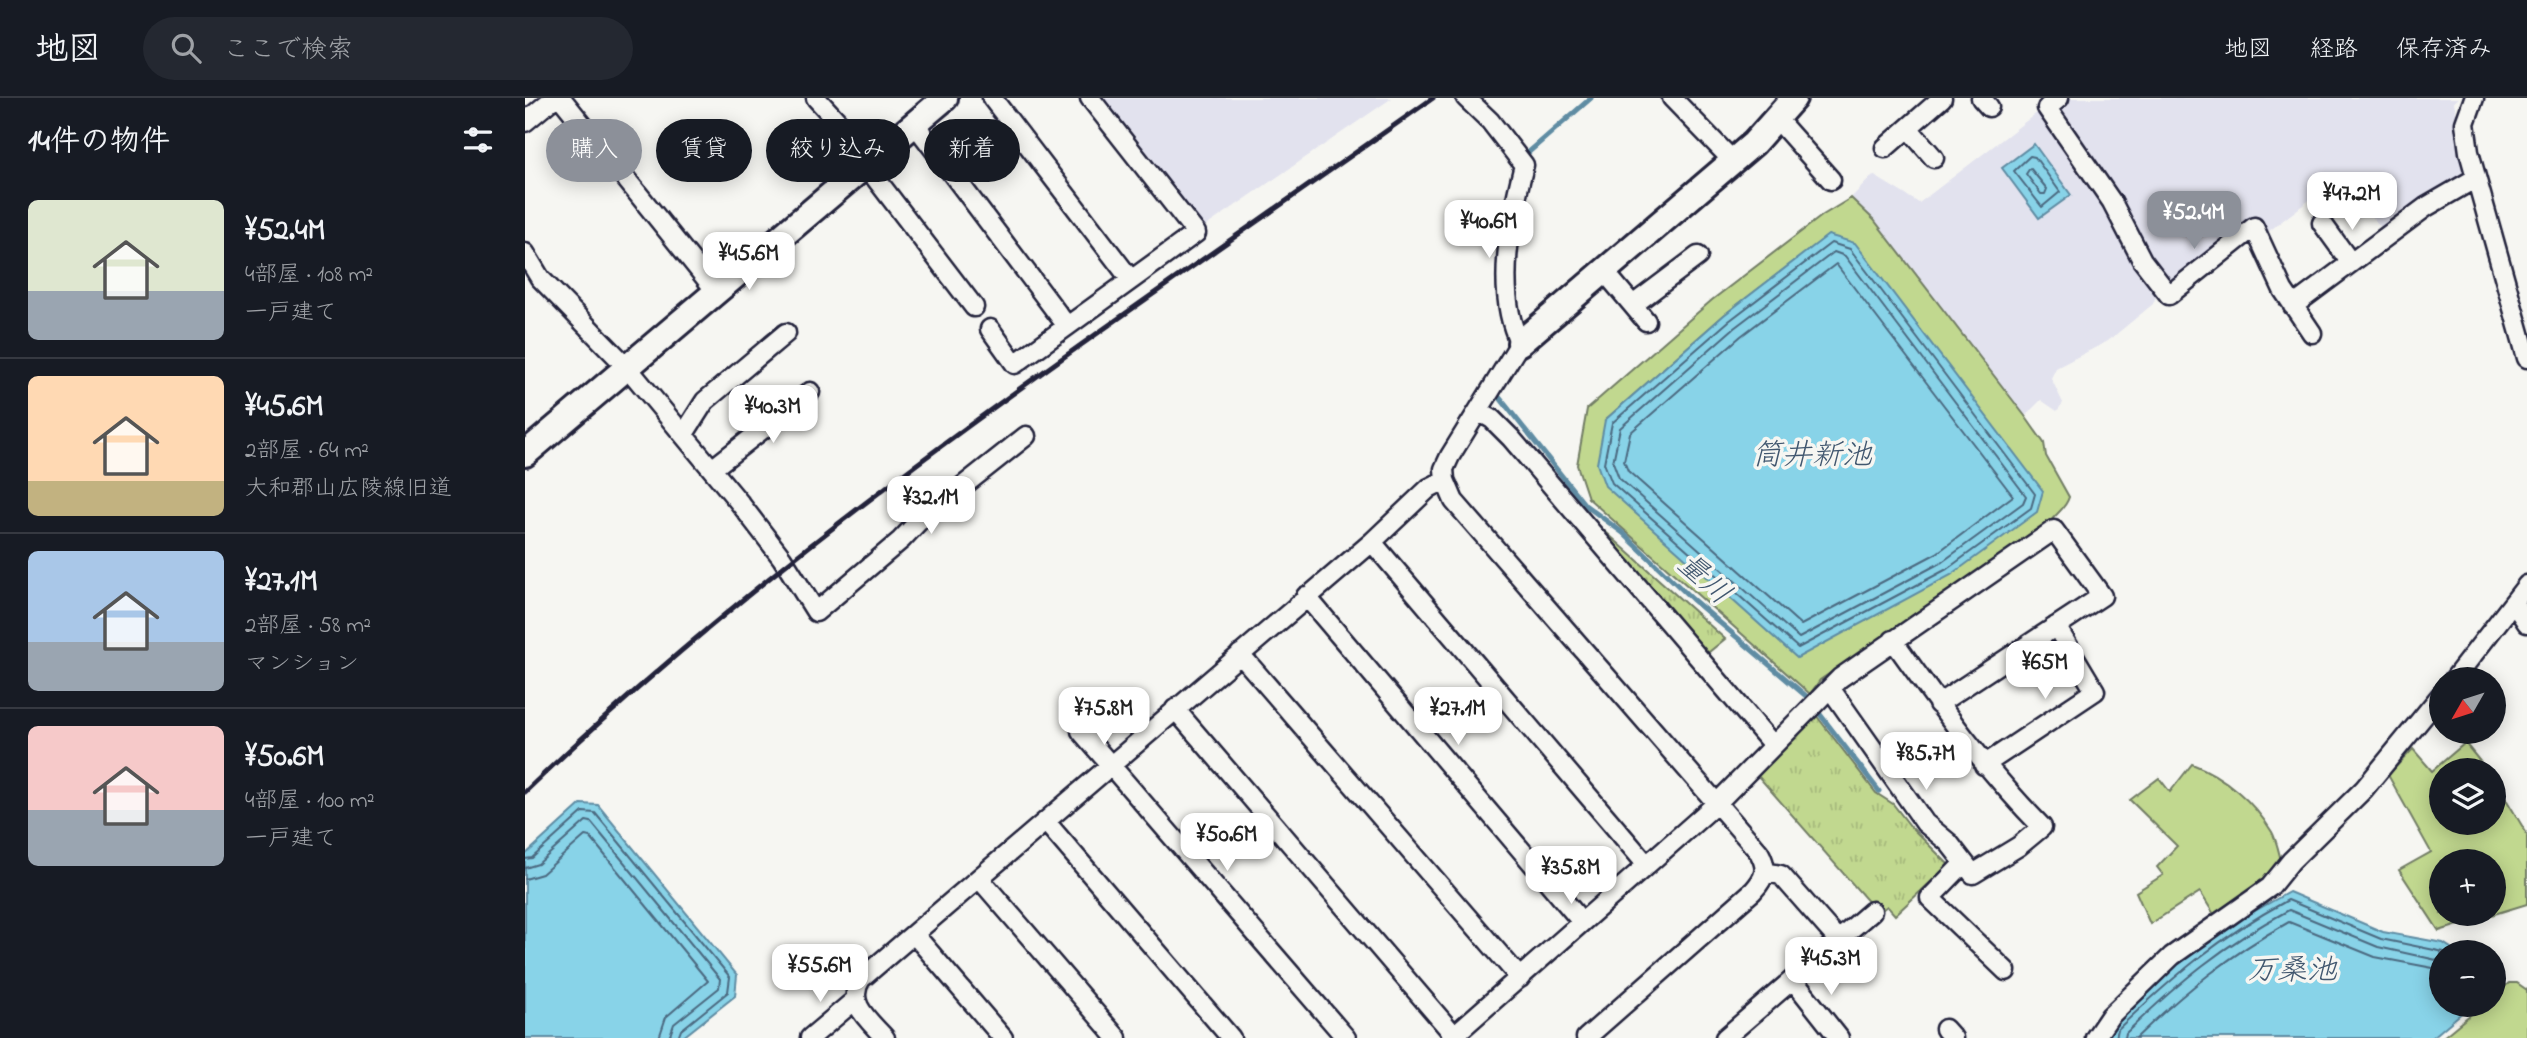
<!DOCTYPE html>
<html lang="ja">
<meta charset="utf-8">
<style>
body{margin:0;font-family:"Indie Flower","Klee One",sans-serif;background:#242831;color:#f1f3f6;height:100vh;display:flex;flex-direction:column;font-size:26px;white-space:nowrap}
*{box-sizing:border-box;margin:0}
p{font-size:23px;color:#9ea1a6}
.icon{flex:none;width:38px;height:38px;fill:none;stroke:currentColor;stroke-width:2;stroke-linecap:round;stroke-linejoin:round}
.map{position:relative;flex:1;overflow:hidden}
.panel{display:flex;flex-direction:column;background:#171b24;width:525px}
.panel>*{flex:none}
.hud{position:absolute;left:21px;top:21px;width:665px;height:63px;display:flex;gap:14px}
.needle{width:46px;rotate:231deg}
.fabs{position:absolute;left:1904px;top:569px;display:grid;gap:14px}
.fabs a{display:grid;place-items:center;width:77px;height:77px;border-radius:50%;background:#171b24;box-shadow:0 4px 18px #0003;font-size:35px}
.price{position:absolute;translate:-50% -60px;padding:0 16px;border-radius:14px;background:#fff;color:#222;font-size:23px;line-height:46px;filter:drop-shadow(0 2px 4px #0008)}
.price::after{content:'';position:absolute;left:50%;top:42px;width:21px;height:16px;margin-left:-10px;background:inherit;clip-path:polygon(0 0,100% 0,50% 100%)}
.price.selected{background:#8c9099;color:#fff}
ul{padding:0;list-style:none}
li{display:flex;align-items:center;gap:21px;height:175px;padding:0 28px}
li+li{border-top:2px solid #363941}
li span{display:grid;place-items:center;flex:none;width:196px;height:140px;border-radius:10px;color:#555}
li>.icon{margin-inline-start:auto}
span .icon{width:84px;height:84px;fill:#fffc;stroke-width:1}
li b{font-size:30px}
h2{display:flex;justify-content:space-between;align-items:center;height:84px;padding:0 28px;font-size:30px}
.chip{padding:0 24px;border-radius:32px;background:#171b24;box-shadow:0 4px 18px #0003;font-size:24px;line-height:63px}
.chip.selected{background:#8c9099;color:#fff}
header{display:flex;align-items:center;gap:42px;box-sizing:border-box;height:98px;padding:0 35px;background:#171b24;border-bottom:2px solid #363941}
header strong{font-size:33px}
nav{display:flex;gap:38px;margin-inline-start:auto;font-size:24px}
.search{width:490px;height:63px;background:#242831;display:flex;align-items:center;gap:18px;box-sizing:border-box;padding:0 24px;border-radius:38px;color:#9ea1a6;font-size:26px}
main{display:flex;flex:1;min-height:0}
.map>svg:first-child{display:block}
.built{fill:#e2e2ee}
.grass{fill:#c1d88f;stroke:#727d65;stroke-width:2;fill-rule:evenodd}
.park{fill:url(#park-tufts);stroke:#727d65;stroke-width:2}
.water{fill:#88d3e8;stroke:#5f8ca3;stroke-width:2}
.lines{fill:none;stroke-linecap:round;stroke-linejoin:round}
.shore{stroke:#4b6980;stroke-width:2}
.stream{stroke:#5f8ca3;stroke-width:5}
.street-casing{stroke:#22223b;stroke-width:23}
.secondary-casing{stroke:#22223b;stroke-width:30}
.street{stroke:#f6f6f2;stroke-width:18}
.secondary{stroke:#f6f6f2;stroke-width:24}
.rail{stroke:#22223b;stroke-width:5}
.labels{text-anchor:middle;stroke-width:7;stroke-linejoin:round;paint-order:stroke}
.water-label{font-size:30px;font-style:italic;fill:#41576f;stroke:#f6f6f2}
</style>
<header>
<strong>地図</strong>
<div class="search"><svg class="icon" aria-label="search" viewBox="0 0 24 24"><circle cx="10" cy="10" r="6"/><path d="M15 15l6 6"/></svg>ここで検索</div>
<nav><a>地図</a><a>経路</a><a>保存済み</a></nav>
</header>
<main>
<section class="panel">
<h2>14件の物件<svg class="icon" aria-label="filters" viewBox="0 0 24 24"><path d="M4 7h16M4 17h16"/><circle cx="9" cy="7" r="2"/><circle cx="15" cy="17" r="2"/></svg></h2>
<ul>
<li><span style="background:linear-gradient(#dfe7d0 65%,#9aa5b1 0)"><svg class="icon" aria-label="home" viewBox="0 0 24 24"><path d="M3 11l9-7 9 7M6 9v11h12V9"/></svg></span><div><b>¥52.4M</b><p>4部屋 · 108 m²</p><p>一戸建て</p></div></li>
<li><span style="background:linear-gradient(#ffd9b3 75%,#c2b280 0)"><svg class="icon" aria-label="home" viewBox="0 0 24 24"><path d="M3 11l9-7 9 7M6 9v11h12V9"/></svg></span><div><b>¥45.6M</b><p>2部屋 · 64 m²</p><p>大和郡山広陵線旧道</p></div></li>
<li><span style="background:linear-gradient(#a9c7e8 65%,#9aa5b1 0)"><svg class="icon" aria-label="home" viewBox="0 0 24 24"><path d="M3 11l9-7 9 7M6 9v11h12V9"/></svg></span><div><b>¥27.1M</b><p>2部屋 · 58 m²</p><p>マンション</p></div></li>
<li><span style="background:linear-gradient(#f6c9c9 60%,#9aa5b1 0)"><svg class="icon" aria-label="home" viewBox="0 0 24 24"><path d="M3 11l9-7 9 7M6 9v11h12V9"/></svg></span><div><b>¥50.6M</b><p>4部屋 · 100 m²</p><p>一戸建て</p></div></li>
</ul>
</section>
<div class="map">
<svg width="2002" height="940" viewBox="0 0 2002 940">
<defs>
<pattern id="park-tufts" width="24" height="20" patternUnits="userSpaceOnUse" patternTransform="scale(1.75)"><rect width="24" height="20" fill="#c1d88f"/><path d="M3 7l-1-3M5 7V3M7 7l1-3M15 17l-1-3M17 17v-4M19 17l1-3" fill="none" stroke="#a6b97c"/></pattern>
</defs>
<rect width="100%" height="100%" fill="#f6f6f2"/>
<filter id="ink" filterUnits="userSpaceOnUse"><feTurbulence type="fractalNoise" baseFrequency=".0143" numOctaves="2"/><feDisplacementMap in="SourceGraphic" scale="14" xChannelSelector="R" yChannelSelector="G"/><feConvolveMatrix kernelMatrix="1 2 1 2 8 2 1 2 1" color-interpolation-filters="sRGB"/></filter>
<g filter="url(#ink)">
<path class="built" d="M573 0H867L678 130Z
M1541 0H1934L1929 4 1941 73 1859 133 1814 79 1739 137 1730 123 1649 187 1638 183 1533 15 1536 4Z
M1513 14 1562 81 1597 143 1603 159 1610 165 1631 198 1628 206 1583 243 1531 270 1526 280 1538 305 1532 313 1516 302 1500 318 1349 122 1326 100 1348 77 1394 105Z"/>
<path class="grass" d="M1326 100 1349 122 1500 318 1519 345 1521 358 1544 399C1540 413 1528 416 1522 429L1295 582 1285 596 1063 400 1052 367 1062 311 1187 202 1298 117ZM1304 137 1080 322 1199 217Z
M1940 645 1962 672H1916V724H1969V681L2002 736V806L1914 833 1874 772 1906 754 1863 677 1888 651 1907 673ZM1916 763H1969V816H1916Z
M1667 666C1699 678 1729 704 1747 734 1752 743 1754 756 1757 766L1733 794 1690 818 1675 794 1625 826 1611 794 1638 777 1632 769 1652 748 1605 702 1634 680 1645 694Z
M1984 885H1992L2002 892V940H1917L1957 907 1969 906V897Z"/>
<path class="park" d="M1044 401 1200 541 1179 558Z
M1291 617 1351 695 1368 706 1386 729 1424 767 1370 817 1362 808 1353 815 1233 678Z"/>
<path class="water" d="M1509 46 1546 97 1514 120 1477 70Z
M1303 137 1330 145 1518 393 1512 414 1426 477 1272 560 1080 388 1072 366 1080 322 1199 217Z
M56 706 73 707 212 877 210 898 157 940H0V757Z
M1764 794 1858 834 1918 845 1932 854H1916V906L1946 907 1907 940H1584L1585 929 1660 859 1696 832Z"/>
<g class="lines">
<path class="shore" d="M1505 58 1510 59 1535 94 1517 109 1489 73Z
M1505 70 1522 91 1520 96H1516L1501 76Z
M1306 145 1325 151 1510 396 1506 410 1422 471 1273 550 1087 385 1079 365 1087 325 1204 223Z
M1309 154 1320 158 1501 398 1498 405 1417 464 1274 540 1094 380 1088 364 1095 330 1209 230Z
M1311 166 1488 398 1412 455 1276 527 1103 373 1099 363 1105 335 1216 238Z
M0 761 7 760 58 714 70 715 205 879 203 894 156 932 153 940
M0 770 13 766 61 723 66 724 195 881 194 890 149 926 144 940
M0 781 17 776 60 738 65 739 183 883 141 919 134 940
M1591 940 1593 931C1650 877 1693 840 1763 802L1856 841 1919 854
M1600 940 1601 935C1654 884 1698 847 1764 812L1853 849 1916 863
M1611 940C1659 894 1706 856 1764 824L1850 859 1908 870 1916 875"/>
<path class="stream" d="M997 60 1066 0
M975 300 1060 407 1098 435 1167 501 1281 598 1354 693"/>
<defs>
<path id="street" d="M36 0 191 193
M291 0 346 60
M467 0 606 182
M941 0 965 23 999 67C986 118 969 195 995 245L925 358 919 371 920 382 929 403 1234 754C1243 770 1241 779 1228 793L1061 940
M1147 0 1208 63
M1456 0 1464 9
M1534 0 1522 10 1587 104 1617 162 1644 197 1729 129 1758 192 1787 235
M1949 0 1940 25 1944 54 2002 260
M1251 20 1306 82
M0 24 29 0
M389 25 542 228
M1383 30 1409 60
M1360 50 1417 0
M339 65 449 209
M1797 125 1826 165
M0 155 15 180 102 269 214 404 257 460 291 514 376 442 395 422 501 338
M1079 173 1121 223
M1108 207 1173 158
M1768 208 1901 109 1951 80
M465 231 490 266 671 135 565 0
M953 313 967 321 986 340 1248 647
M159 336 180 303 261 235
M187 371 285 294
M847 444 1122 767
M781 498 1057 824
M1989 505 2002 525
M715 556 995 880
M1929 581 2002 487
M1305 590 1400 725 1424 745 1448 776 1494 748 1517 729C1460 671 1415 608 1368 542
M650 611 929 937
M556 633 821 940
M1459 667 1570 593 1531 528
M521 724 706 940
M1439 765 1405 800 1481 873
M1240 774 1256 777 1314 843
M454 780 592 940
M389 836 478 940
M1269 883 1314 940
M1420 931 1428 940
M285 940 330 902
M360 940C345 923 320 905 336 881L847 444 904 390 920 382
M926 940 1191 706 1315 580 1529 432 1577 498 1413 606
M1200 940 1347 813
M1570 940 1585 918 1647 858 1745 789 1766 763 1839 691 1916 597"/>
<path id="secondary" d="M995 245 1229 45 1269 0
M0 356 420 0"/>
</defs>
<use href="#street" class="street-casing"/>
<use href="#secondary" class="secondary-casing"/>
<use href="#street" class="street"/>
<use href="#secondary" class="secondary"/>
<path class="rail" d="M0 694C274 429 598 220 908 0"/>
</g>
</g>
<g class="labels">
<g class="water-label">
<text x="1287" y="366">筒井新池</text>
<text transform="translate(1180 480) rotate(42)" y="10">量川</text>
<text x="1767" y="881">万桑池</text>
</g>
</g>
</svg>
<div class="fabs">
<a><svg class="needle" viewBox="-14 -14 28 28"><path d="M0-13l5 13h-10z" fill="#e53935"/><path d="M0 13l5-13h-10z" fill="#9ea1a6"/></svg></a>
<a><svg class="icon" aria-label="layers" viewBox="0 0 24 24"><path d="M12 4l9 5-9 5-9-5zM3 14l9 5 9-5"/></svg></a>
<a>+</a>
<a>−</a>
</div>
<b class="price" style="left:1827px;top:134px">¥47.2M</b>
<b class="price selected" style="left:1669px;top:153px">¥52.4M</b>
<b class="price" style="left:964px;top:162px">¥40.6M</b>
<b class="price" style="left:224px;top:194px">¥45.6M</b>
<b class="price" style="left:248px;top:347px">¥40.3M</b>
<b class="price" style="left:406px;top:438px">¥32.1M</b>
<b class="price" style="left:1520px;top:603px">¥65M</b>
<b class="price" style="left:579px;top:649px">¥75.8M</b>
<b class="price" style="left:933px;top:649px">¥27.1M</b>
<b class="price" style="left:1401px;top:694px">¥85.7M</b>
<b class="price" style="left:702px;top:775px">¥50.6M</b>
<b class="price" style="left:1046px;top:808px">¥35.8M</b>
<b class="price" style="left:1306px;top:899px">¥45.3M</b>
<b class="price" style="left:295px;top:906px">¥55.6M</b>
<div class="hud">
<a class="chip selected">購入</a>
<a class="chip">賃貸</a>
<a class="chip">絞り込み</a>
<a class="chip">新着</a>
</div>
</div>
</main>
